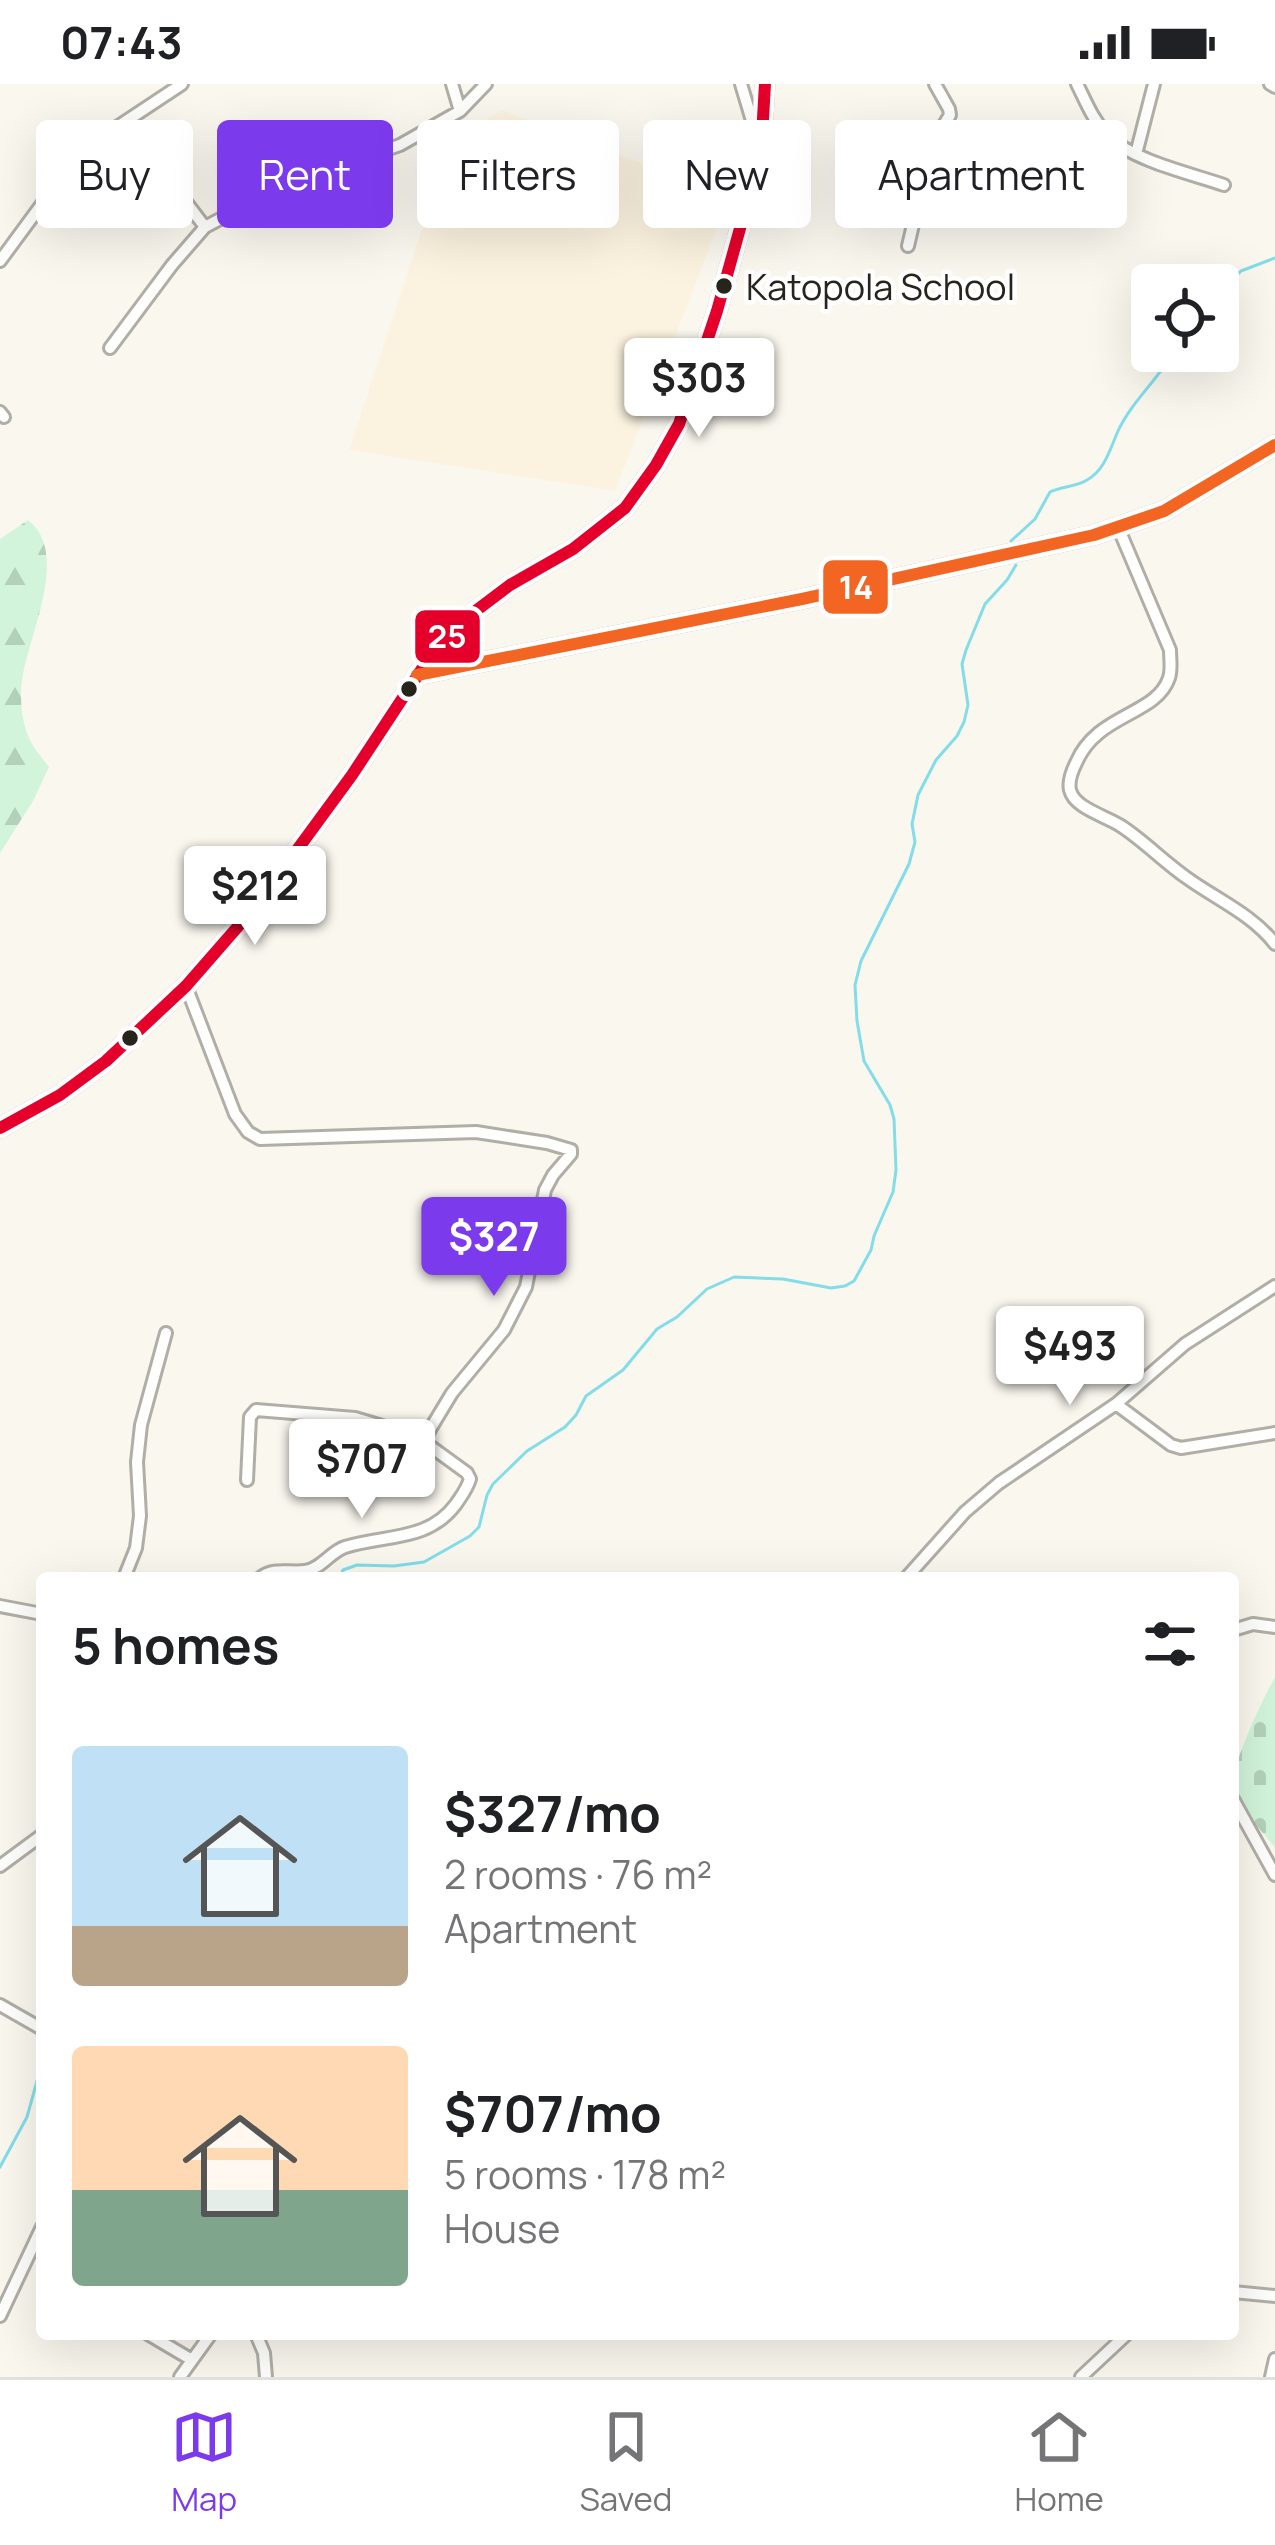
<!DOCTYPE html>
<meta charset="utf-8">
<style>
body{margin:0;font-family:Manrope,sans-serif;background:#f6f6f6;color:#202124;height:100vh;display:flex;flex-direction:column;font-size:45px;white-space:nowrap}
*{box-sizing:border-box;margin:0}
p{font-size:39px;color:#757577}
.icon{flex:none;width:66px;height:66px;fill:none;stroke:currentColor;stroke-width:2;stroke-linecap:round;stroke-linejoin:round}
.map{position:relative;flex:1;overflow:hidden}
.panel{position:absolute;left:36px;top:1488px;width:1203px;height:768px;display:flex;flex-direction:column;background:#fff;border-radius:12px;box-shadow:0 12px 48px #0002}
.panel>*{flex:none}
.top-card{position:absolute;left:36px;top:36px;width:1203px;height:108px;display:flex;gap:24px}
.controls{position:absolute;left:1131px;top:180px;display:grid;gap:24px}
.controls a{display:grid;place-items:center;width:108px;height:108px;border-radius:12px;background:#fff;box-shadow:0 12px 48px #0002;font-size:60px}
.price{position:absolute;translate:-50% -102px;padding:0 27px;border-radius:12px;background:#fff;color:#222;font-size:39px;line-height:78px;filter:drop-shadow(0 3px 6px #0008)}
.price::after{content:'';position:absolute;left:50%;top:72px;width:36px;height:27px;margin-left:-18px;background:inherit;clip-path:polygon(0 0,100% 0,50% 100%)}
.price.selected{background:#7c3aed;color:#fff}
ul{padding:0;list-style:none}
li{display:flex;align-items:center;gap:36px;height:300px;padding:0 36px}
li span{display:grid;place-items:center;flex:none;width:336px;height:240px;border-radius:12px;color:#555}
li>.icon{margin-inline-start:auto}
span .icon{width:144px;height:144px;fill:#fffc;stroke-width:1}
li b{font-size:51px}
h2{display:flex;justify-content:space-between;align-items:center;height:144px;padding:0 36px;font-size:51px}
.chip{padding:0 42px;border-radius:12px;background:#fff;box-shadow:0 12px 48px #0002;font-size:42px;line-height:108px}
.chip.selected{background:#7c3aed;color:#fff}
.status{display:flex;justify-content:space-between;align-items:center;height:84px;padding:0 60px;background:#fff;direction:ltr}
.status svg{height:33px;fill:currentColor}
.tabs{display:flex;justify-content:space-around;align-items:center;height:168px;border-top:3px solid #e0e0e0;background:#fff;font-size:33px;color:#757577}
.tabs a{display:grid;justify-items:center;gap:6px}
.tabs .selected{color:#7c3aed}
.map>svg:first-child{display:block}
.built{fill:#fbf3df}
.forest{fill:url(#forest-firs)}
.cemetery{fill:url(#cemetery-stones)}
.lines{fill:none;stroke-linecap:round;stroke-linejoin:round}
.stream{stroke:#82dde9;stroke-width:3}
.street-casing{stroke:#b1aea7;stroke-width:16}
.secondary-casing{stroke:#b1aea7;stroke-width:21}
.street{stroke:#fefefd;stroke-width:10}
.secondary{stroke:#fefefd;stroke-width:15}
.bus-1-casing{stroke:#fff;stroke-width:21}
.bus-2-casing{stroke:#fff;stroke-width:21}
.bus-1{stroke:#e4002b;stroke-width:12}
.bus-2{stroke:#f26522;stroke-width:12}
.bus-dot{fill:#27241c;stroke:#fff;stroke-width:4.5}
.labels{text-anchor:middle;stroke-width:9;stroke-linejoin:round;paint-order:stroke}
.bus-label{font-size:36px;fill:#27241c;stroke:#fff;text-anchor:start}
.line-badge{stroke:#fff;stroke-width:4.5}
.badge-label{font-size:33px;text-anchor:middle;font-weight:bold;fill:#fff}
</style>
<div class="status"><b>07:43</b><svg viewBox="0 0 49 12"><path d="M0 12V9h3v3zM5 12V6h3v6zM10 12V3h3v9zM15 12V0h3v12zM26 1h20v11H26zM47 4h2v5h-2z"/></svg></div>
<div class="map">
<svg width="1275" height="2293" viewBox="0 0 1275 2293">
<defs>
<pattern id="forest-firs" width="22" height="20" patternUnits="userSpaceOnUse" patternTransform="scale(3)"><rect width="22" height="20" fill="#d1f4da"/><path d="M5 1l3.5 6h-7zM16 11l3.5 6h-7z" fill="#b3d1ba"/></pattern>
<pattern id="cemetery-stones" width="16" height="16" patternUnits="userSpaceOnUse" patternTransform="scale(3)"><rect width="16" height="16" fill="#d1f4da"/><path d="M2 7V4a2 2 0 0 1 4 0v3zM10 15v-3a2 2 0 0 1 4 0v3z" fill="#b3d1ba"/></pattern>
</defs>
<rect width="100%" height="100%" fill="#faf7ef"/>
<path class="built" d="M502 26 729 113 615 407 349 366 451 57Z"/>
<path class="forest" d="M28 436C71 469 28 552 22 596 20 610 21 629 25 643 29 659 39 670 49 683L33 717 0 769V455Z"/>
<path class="cemetery" d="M1275 1593V1764C1265 1749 1239 1725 1233 1710 1226 1690 1264 1613 1275 1593Z"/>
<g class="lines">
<path class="stream" d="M1218 211 1241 187 1275 174
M1011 457 1035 435 1050 408C1062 402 1076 403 1087 396 1105 386 1110 365 1118 347 1132 317 1158 296 1174 267
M339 1494 343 1486 357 1481 394 1482 424 1478 470 1452 479 1443 487 1411 493 1400 527 1367 565 1343 576 1331 586 1312 623 1286 657 1245 677 1233 707 1205 734 1193 783 1195 831 1204 845 1202 854 1197 871 1166 874 1152 893 1108 896 1086 894 1035 890 1021 864 977 857 937 855 901 861 877 909 780 915 758 912 740 918 711 936 676 957 652 964 638 968 621 962 580 966 566 985 520 1007 496 1016 481
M0 2083 27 2033 42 1979"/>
<defs>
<path id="street" d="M452 0 460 27
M741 0 759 60
M1077 0C1086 18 1093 36 1107 51 1133 77 1189 89 1224 101
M1270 0 1275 3
M126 39 205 143
M1136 70 1154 0
M908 162 932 60 950 31 949 25 935 0
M0 177 81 67 182 0
M110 264 172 181 205 143 284 101 400 61 460 27 486 0
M0 328 4 333
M1118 443 1170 566C1170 576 1172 585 1169 594 1156 632 1097 629 1076 679 1072 687 1068 697 1070 706 1074 724 1106 732 1121 742 1144 757 1164 778 1187 794 1216 815 1253 831 1275 860
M186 902 235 1030 248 1048 260 1055 476 1048 547 1059 571 1066V1070L553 1091 545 1106 526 1203 504 1246 452 1309 423 1357
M1116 1320 1171 1361 1181 1364 1275 1349
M247 1396 250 1333 256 1326 355 1334 382 1342 423 1357 467 1389 470 1395C467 1405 462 1411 456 1420 428 1458 386 1450 345 1463 330 1468 321 1485 305 1487 288 1489 274 1483 260 1494
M124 1494 136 1464 140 1432 137 1378 141 1341 166 1249
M906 1494 965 1428 999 1399 1116 1320 1185 1260 1275 1202
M0 1522 42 1530
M1233 1546 1253 1540 1275 1543
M1233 1715 1275 1791
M0 1782 42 1751
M0 1921 42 1945
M1233 2208 1275 2212
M0 2232 42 2143
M148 2250 192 2276
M256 2250 264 2269 266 2293
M180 2293 211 2250
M1081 2293 1127 2250
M1271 2293 1275 2275"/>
<path id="secondary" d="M417 591 802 515 1094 451 1164 427 1275 361
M0 1044 60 1011 106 977 186 902 256 822 352 691 433 568 461 538 510 501 573 465 625 424 656 381 679 340 717 227 761 69 765 0"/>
</defs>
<use href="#street" class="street-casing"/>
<use href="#secondary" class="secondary-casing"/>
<use href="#street" class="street"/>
<use href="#secondary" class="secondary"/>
<defs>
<path id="bus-1" d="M0 1044 60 1011 106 977 186 902 256 822 352 691 433 568 461 538 510 501 573 465 625 424 656 381 679 340 717 227 761 69 765 0"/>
<path id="bus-2" d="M417 591 802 515 1094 451 1164 427 1275 361"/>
</defs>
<use href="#bus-1" class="bus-1-casing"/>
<use href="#bus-2" class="bus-2-casing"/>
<use href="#bus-1" class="bus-1"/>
<use href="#bus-2" class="bus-2"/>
</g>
<g class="bus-dot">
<circle cx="724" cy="202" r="10"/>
<circle cx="409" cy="605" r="10"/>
<circle cx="130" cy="954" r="10"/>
</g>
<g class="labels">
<g class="bus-label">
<text x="746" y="216">Katopola School</text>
</g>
</g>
<g class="line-badge">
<rect x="821" y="474" width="69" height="58" rx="12" fill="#f26522"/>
<rect x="413" y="524" width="69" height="57" rx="12" fill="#e4002b"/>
</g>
<g class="badge-label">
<text x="856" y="515">14</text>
<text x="447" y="564">25</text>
</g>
</svg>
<div class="controls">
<a><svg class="icon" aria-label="locate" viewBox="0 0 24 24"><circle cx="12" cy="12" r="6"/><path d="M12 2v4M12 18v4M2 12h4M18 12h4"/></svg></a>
</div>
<b class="price" style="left:699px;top:356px">$303</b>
<b class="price" style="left:255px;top:864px">$212</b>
<b class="price selected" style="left:494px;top:1215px">$327</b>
<b class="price" style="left:1070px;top:1324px">$493</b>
<b class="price" style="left:362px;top:1437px">$707</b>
<div class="top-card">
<a class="chip">Buy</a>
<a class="chip selected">Rent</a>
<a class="chip">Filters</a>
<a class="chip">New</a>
<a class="chip">Apartment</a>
</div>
<section class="panel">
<h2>5 homes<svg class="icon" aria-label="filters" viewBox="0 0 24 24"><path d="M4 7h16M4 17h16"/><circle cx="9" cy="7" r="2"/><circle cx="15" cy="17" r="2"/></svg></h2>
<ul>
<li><span style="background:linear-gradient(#bfe0f5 75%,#b9a48a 0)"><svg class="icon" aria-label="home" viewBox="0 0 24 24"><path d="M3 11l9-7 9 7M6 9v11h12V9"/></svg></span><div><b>$327/mo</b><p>2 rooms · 76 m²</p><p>Apartment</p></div></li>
<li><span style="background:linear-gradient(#ffd9b3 60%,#7fa58c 0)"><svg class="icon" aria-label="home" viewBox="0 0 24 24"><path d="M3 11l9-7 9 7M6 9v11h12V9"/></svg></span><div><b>$707/mo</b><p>5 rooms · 178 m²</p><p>House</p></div></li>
</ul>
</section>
</div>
<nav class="tabs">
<a class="selected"><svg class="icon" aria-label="map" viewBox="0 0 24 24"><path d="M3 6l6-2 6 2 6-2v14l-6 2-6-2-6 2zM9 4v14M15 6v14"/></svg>Map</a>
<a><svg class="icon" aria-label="saved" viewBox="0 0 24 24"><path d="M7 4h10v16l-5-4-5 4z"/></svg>Saved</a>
<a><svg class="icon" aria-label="home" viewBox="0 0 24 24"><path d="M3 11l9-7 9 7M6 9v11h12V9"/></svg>Home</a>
</nav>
